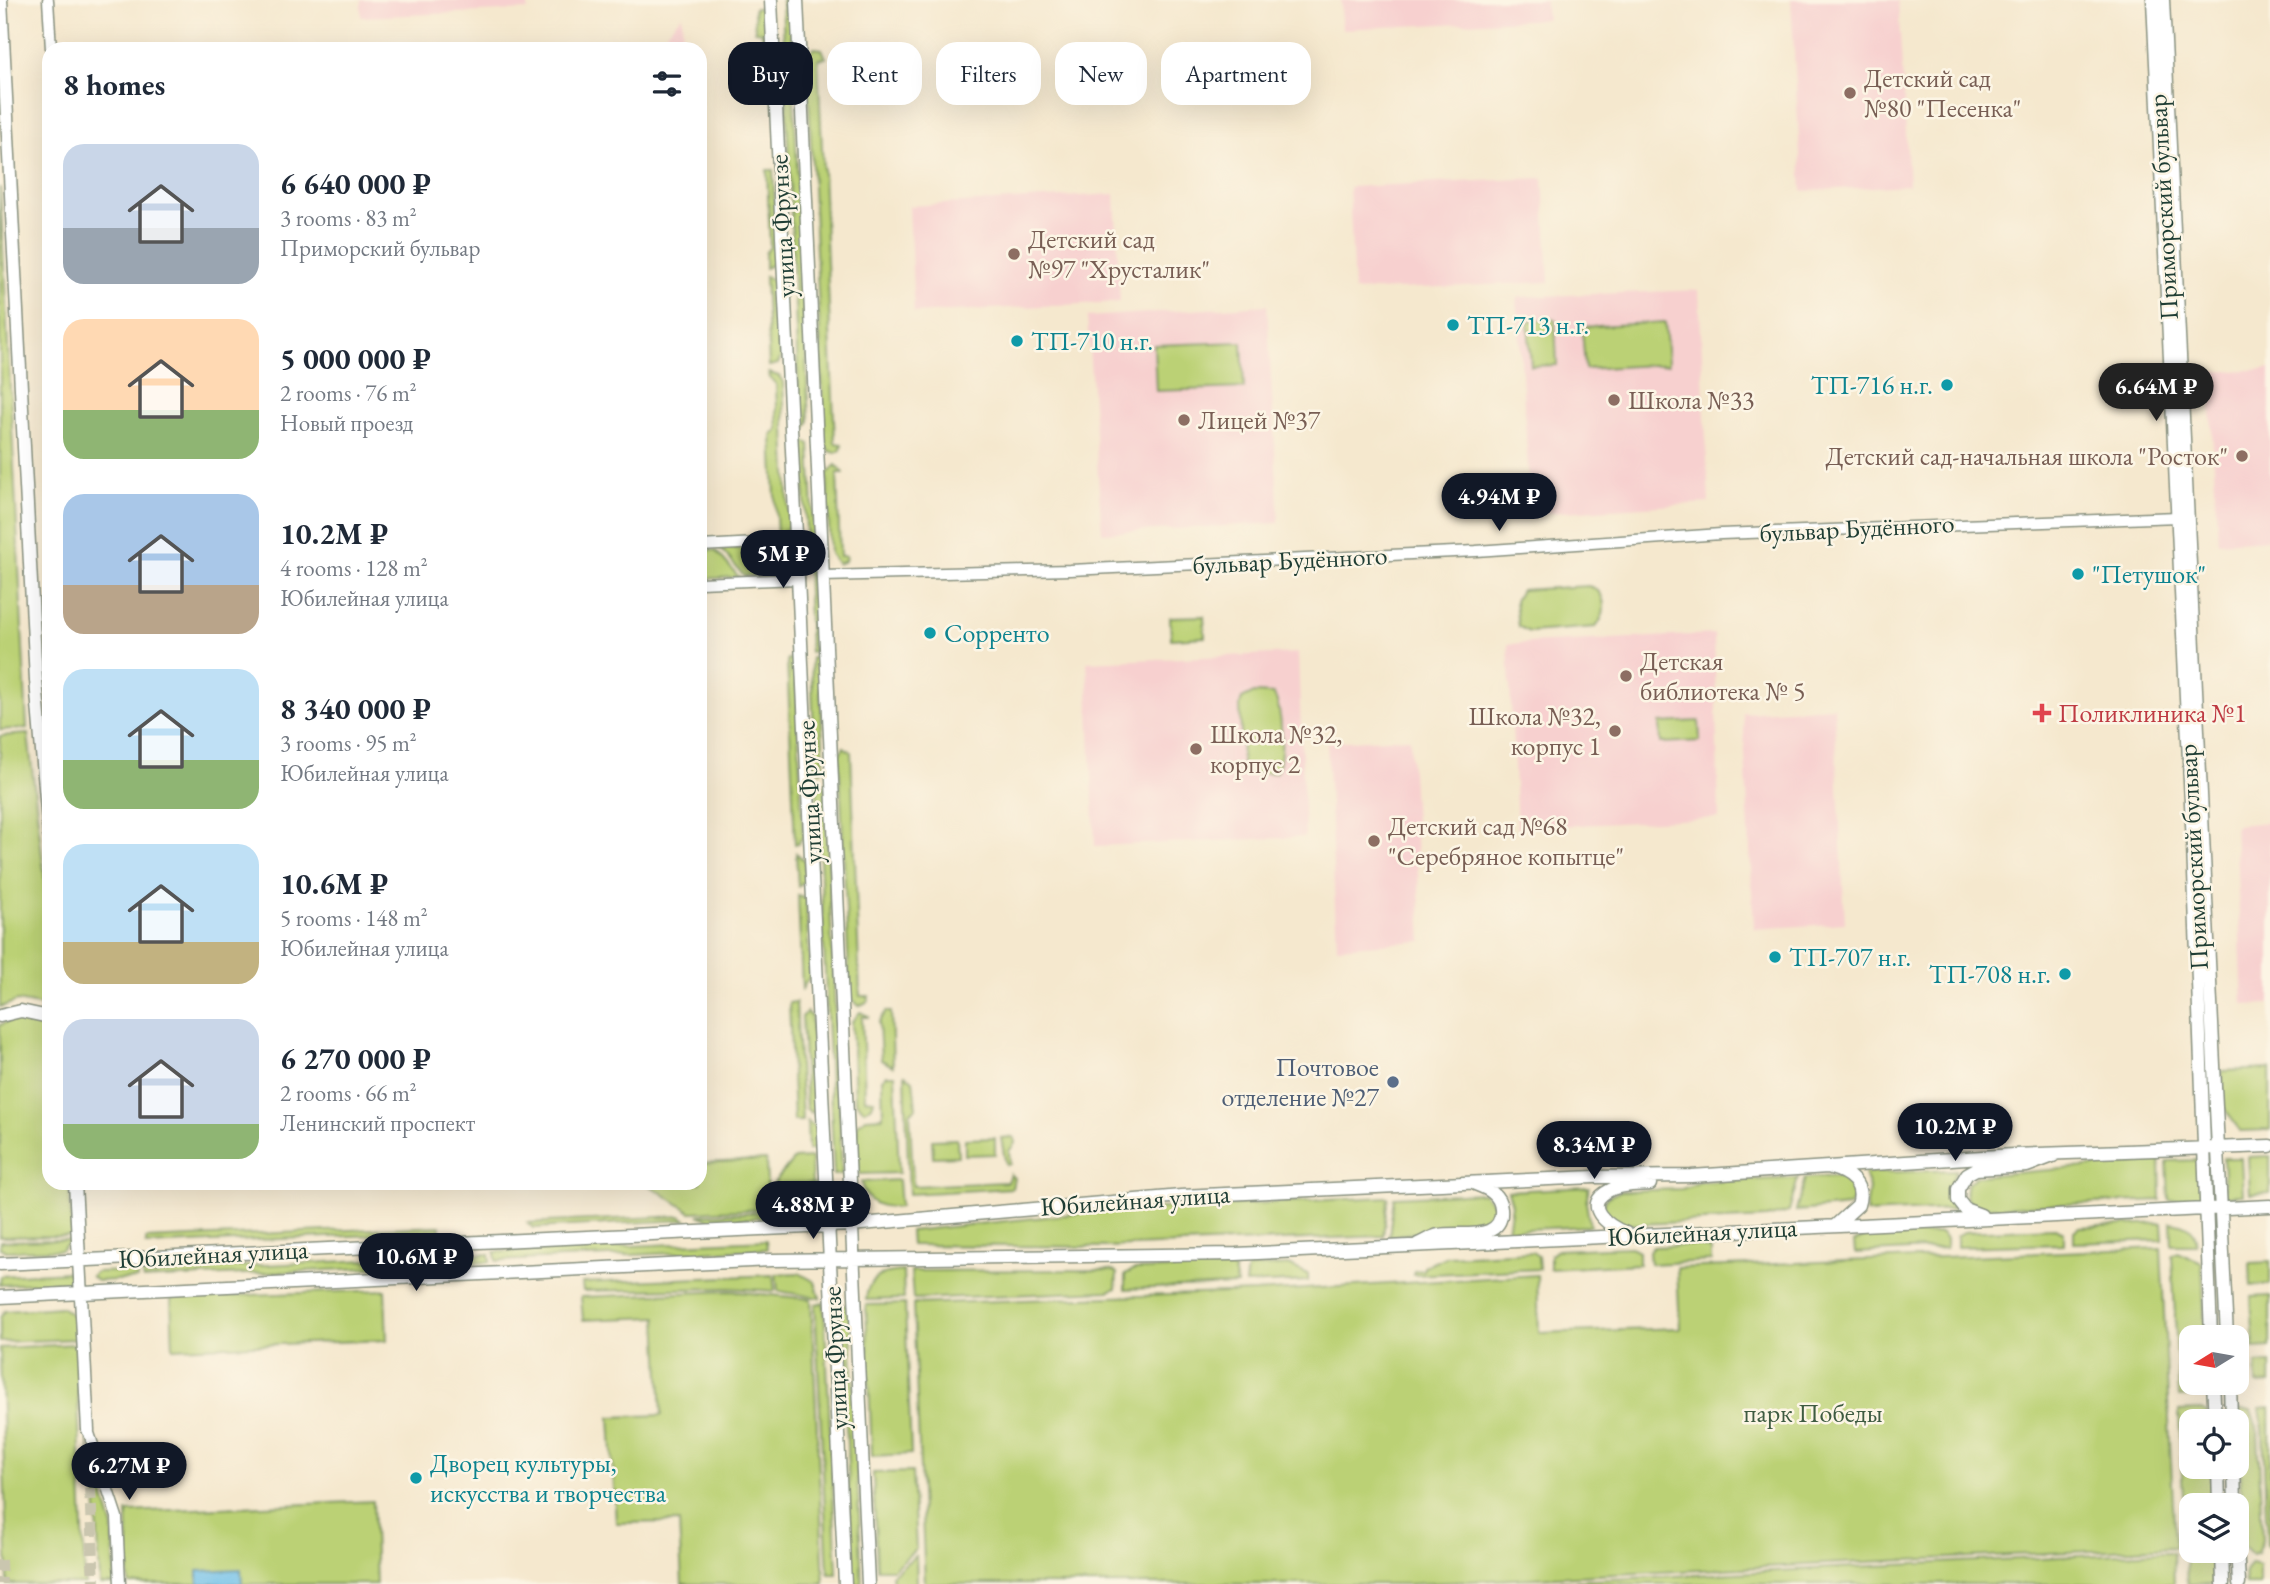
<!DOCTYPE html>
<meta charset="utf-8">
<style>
body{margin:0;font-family:"EB Garamond",serif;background:#f2f2f3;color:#1f2937;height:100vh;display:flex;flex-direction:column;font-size:26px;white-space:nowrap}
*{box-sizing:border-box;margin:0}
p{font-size:23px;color:#747a83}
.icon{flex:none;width:38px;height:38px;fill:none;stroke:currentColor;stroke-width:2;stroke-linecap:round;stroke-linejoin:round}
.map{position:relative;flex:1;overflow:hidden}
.drawer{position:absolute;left:42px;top:42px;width:665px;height:1148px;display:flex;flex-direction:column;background:#fff;border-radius:21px;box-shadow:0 7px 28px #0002}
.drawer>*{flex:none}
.guide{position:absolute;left:728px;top:42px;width:665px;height:63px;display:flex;gap:14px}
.needle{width:46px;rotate:259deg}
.fabs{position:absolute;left:2179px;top:1325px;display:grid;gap:14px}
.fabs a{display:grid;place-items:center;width:70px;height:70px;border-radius:14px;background:#fff;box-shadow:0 7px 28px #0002;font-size:35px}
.price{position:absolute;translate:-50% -60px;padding:0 16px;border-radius:24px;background:#111827;color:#fff;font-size:23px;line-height:46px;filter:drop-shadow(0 2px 4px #0008)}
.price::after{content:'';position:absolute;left:50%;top:42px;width:21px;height:16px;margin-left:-10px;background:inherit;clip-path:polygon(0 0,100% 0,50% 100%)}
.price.current{background:#222;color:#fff}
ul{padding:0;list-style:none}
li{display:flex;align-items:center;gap:21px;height:175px;padding:0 21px}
li span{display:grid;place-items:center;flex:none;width:196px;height:140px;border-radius:21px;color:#555}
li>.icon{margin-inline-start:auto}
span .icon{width:84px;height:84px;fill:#fffc;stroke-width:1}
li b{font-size:30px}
h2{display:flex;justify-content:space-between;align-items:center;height:84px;padding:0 21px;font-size:30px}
.pill{padding:0 24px;border-radius:21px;background:#fff;box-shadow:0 7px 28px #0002;font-size:24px;line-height:63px}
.pill.current{background:#111827;color:#fff}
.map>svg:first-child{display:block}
.built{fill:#f7d0cf}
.green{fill:#bbd175;stroke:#6d8754;stroke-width:2}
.water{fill:#6ec0ea;stroke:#467e8f;stroke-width:2}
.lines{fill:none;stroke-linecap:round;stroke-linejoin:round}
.major-tunnel{stroke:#cac6af;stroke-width:12;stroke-dasharray:12 6;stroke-linecap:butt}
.minor-casing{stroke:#8a9281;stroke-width:13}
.major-casing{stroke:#8a9281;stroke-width:15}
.minor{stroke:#fff;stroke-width:10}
.major{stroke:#fff;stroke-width:12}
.education-dot{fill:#8d6e63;stroke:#fcf5e5;stroke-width:2.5}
.culture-dot{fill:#0f9aa8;stroke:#fcf5e5;stroke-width:2.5}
.health-dot{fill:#e0444e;stroke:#fcf5e5;stroke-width:2.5}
.service-dot{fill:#5c6f8a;stroke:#fcf5e5;stroke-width:2.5}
.labels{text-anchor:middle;stroke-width:5;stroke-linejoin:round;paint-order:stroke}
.education-label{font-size:26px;fill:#785e54;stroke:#fcf5e5;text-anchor:start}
.street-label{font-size:26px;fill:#1f3d34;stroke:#fcf5e5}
.culture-label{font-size:26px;fill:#0d838f;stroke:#fcf5e5;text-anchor:start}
.health-label{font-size:26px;fill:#be3a42;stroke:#fcf5e5;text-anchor:start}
.service-label{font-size:26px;fill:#4e5e75;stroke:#fcf5e5;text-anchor:end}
.park-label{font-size:26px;fill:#3e5b41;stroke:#fcf5e5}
</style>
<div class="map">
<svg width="2270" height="1584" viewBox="0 0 2270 1584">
<rect width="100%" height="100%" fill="#fcf5e5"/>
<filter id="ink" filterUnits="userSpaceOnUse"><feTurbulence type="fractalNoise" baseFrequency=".0143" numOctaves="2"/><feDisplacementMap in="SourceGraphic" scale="14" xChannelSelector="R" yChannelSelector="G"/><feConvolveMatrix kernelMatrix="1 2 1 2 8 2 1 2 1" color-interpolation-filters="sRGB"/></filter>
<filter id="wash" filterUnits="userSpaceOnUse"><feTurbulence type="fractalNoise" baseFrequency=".00686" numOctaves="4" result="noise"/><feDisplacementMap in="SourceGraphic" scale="28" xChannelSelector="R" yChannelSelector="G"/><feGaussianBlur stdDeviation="1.57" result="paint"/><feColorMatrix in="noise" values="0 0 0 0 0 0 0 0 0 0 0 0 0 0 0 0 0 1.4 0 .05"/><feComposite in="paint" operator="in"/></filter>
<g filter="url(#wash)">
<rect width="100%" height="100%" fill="#f5e8ce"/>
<path class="built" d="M361 0H528V10L361 17Z
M1341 0H1545L1547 19 1342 29Z
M1791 0H1898L1909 185 1802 191Z
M682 15 683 49H651Z
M1543 178 1549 282 1354 291 1349 187Z
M1115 194 1120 302 914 313 909 206Z
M1699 290 1709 503 1531 514 1517 297Z
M1267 305 1279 523 1102 533 1087 317Z
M2270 369V539L2218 542 2209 372Z
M1714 634 1719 818 1517 828 1508 644Z
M1298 653 1305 837 1095 846 1087 662Z
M1834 707 1845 923 1754 929 1743 713Z
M1410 738 1422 941 1337 947 1327 742Z
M2270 822V1004L2243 1005 2235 825Z"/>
<path class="green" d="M782 0H790L794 91 786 92Z
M754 8H760L766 22 769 92 763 93 762 32 755 31Z
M813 48 822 49 826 58 818 59 835 443 842 444 841 450 836 453 829 451 825 444 807 57Z
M786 98H794L809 423 805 429 800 422Z
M767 170H773L777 263 765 268V253L770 247Z
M0 187 27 728 0 730Z
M765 276 778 283 781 357 778 364 769 366Z
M1555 319 1557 365 1531 366 1528 321Z
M1665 322 1668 364 1585 369 1582 327Z
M1242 342 1244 388 1156 391 1154 345Z
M769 373 779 376 783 382 789 520 787 529 777 536 772 436 778 430 776 384 770 378Z
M803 440 810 444 819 651 810 652Z
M836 465 843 473H837L840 556H846L845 561 838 564 830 554 827 474Z
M773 547 774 575 744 576 721 549Z
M778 547 788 553C792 563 789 570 779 574Z
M715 550 739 577 700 579V551Z
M1588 586C1607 591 1608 613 1596 627L1529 632 1518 626 1515 601 1521 590Z
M1204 616 1205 637 1171 639 1170 617Z
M811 658H819L824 767 820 771 815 766Z
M787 659H795L803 836 798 844H795Z
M1254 693 1273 694C1283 705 1285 763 1275 773H1248L1242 763 1240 705 1242 699Z
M1699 721 1700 741 1661 743 1660 723Z
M28 734 49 916V1007L17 1001 0 1007V736Z
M844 747 851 752 860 996H869L867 1002 859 1006 850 997 839 754Z
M820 784 825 787 842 1174 834 1175 817 788Z
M796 853 804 860 805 881 798 886Z
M798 895 806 899 810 976 802 989Z
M796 1002 802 1121H794L789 1003Z
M807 1012 811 1016 815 1110 811 1113 806 1108 802 1017Z
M860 1012 870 1017H862L865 1099 874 1100 872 1106 864 1110 855 1101 852 1022Z
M886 1012H891L893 1066 881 1060 879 1022Z
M29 1018 49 1024V1183H69L72 1236 0 1237V1025L14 1019Z
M2270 1069V1130L2240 1131 2224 1108 2222 1071Z
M887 1075H895L899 1173 859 1174 857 1124 866 1118 883 1117 882 1079Z
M905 1075 913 1080 916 1108 910 1113 913 1186 1007 1182 1010 1174 1014 1178 1012 1188 909 1194Z
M807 1121 816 1128 817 1150H808Z
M1014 1137 1015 1143 1009 1151 1010 1164 1006 1165 1001 1138Z
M995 1138V1154L965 1155V1139Z
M957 1139 958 1156 933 1157 932 1140Z
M2270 1156V1193L2250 1194 2248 1157Z
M811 1158 812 1183 773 1184 794 1159Z
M2223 1158H2241L2243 1195 2225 1196Z
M766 1160 768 1209 691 1212 646 1183H700V1163Z
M2201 1160 2203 1198 2169 1200 2167 1161Z
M2160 1161 2161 1200 1978 1208C1966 1203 1963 1195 1967 1184L1976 1176Z
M1956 1170C1950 1184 1948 1195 1953 1209L1866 1213 1869 1188 1864 1173Z
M1839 1176 1853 1186 1854 1199 1849 1206 1796 1211 1805 1178Z
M1798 1178 1789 1212 1767 1218 1620 1225 1602 1210 1607 1197 1621 1191 1682 1189 1700 1182Z
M898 1180 900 1207C881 1208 865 1204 861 1182Z
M813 1184 819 1185 808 1207 776 1209Z
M808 1185 773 1205V1186Z
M1589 1187 1586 1202 1590 1226 1508 1230 1512 1204 1508 1191Z
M1484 1193 1495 1207 1490 1224 1389 1236 1394 1197Z
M1388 1197 1383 1236 1106 1247 911 1245 910 1231 1102 1211Z
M768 1212 769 1217 710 1220 698 1215Z
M681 1216 686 1220 533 1228 527 1223Z
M2171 1222C2185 1224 2198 1229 2196 1245H2172Z
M2162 1223 2163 1240 2074 1243V1231L2079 1227Z
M440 1226V1232L146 1245V1239Z
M2055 1228 2064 1232V1244L1957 1247V1236L1964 1232Z
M1940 1233 1946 1239V1248L1855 1253 1854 1242 1867 1236Z
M71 1240 61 1250 6 1251 0 1248V1241Z
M766 1240 767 1249 496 1261 495 1252Z
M1697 1245 1711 1250V1261L1650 1264 1649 1252 1653 1247Z
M1630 1247 1639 1251V1264L1550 1269V1255L1557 1250Z
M2161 1248 2175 1547 1411 1584H925L913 1304 1255 1292 1537 1275 1539 1333 1680 1328 1677 1268Z
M1532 1252 1538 1256 1539 1269 1414 1275V1271L1424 1270V1267L1447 1256Z
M2177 1252 2202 1263 2205 1337H2191V1382L2207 1383 2208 1396 2179 1397 2172 1255Z
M489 1254 490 1262 143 1279V1271Z
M2270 1262V1284L2251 1286 2250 1263Z
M1288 1265 1308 1274V1281L1245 1284 1247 1268Z
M1225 1267 1234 1270 1237 1285 1125 1289V1275L1133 1270Z
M1110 1270 1117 1273 1116 1288 1109 1291 913 1299 911 1271Z
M137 1271V1279L97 1281 91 1276 96 1272Z
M903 1271 904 1299 866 1300C867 1277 883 1272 903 1271Z
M68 1272 74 1278 69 1282 0 1285 1 1276Z
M799 1273 815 1282 820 1298 778 1291 776 1274Z
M773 1275 775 1291 728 1288 583 1291 582 1283Z
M385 1290 387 1340 173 1348 171 1298Z
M730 1291 811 1299 824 1584H682L679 1522 616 1523 610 1417 662 1415 657 1317 583 1320 581 1297Z
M2270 1296V1347L2254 1348 2251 1297Z
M824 1303 837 1574H828L815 1304Z
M905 1304 911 1454 872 1456 866 1305Z
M841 1305H850L862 1584H853Z
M61 1307 75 1317 76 1339 0 1342V1318L5 1311Z
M76 1344 85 1584H8L0 1348Z
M2270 1363V1383L2257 1384 2256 1364Z
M2270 1407V1546H2267L2263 1429 2260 1408Z
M2201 1410 2207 1413 2208 1421H2191V1466L2210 1467 2212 1505H2191V1550L2214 1551 2215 1584H2187L2179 1411Z
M2238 1410H2251L2258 1432 2262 1541 2257 1553 2252 1555 2244 1547Z
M95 1467 113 1528 115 1584H100Z
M912 1472 916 1549 893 1569H877L873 1473Z
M373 1501 376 1584H129L127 1512Z
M2173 1552 2174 1584H1514L2159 1552Z
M916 1555 917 1584H893L892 1575Z
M2251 1563 2259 1565V1584H2246L2245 1572Z"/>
<path class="water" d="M241 1569 242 1584H198V1571Z"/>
</g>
<g filter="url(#ink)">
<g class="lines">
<path class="major-tunnel" d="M88 1434 94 1584
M0 1560 1 1584"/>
<defs>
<path id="minor" d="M48 0 51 49
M700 546 797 541
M822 576 1070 570 1476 551 1721 534 2178 517
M700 583 799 579
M88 1430 117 1517 120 1584"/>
<path id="major" d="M1 0 36 680 49 835
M771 0 845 1584
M797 0 868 1584
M2153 0 2193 845 2211 1337
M2163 0 2227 1337
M0 1016 21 1011 49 1017
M1831 1168C1849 1173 1865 1184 1858 1205L1836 1225
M75 1183 88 1430
M1981 1215 1965 1209 1958 1200V1189L1967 1174 1976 1169 2027 1166 2053 1156
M1626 1233C1608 1226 1580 1205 1610 1190 1622 1184 1637 1185 1650 1184
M1418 1244C1425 1241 1432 1236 1439 1235 1459 1231 1504 1243 1501 1209 1500 1194 1488 1189 1475 1184
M0 1264 850 1225 1181 1196 1594 1177 1691 1176 2013 1155 2270 1146
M0 1297 772 1260 1236 1254 2270 1206
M2213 1382 2215 1421
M2230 1382 2231 1421
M2218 1466 2219 1505
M2234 1466 2235 1505
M2236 1526 2239 1584
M2222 1550 2223 1584"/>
</defs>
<use href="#minor" class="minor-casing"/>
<use href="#major" class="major-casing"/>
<use href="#minor" class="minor"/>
<use href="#major" class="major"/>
</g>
</g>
<g class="education-dot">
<circle cx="1850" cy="93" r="7"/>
<circle cx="1014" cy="254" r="7"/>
<circle cx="1614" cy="400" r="7"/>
<circle cx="1184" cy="420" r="7"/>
<circle cx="2242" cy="456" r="7"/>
<circle cx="1626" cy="676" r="7"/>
<circle cx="1615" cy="731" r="7"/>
<circle cx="1196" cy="749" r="7"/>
<circle cx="1374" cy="841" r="7"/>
</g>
<g class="culture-dot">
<circle cx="1453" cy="325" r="7"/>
<circle cx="1017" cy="341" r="7"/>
<circle cx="1947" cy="385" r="7"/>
<circle cx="2078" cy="574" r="7"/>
<circle cx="930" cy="633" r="7"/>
<circle cx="1775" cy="957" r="7"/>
<circle cx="2065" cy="974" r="7"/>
<circle cx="416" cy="1478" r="7"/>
</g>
<path class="health-dot" d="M2038.5 702.5h7v7h7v7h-7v7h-7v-7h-7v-7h7z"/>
<circle class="service-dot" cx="1393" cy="1082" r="7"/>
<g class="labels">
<g class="education-label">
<text x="1864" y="87">Детский сад<tspan x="1864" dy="30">№80 "Песенка"</tspan></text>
<text x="1028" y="248">Детский сад<tspan x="1028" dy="30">№97 "Хрусталик"</tspan></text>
<text x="1628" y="409">Школа №33</text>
<text x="1198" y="429">Лицей №37</text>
<text x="2228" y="465" text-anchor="end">Детский сад-начальная школа "Росток"</text>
<text x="1640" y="670">Детская<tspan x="1640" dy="30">библиотека № 5</tspan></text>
<text x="1601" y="725" text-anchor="end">Школа №32,<tspan x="1601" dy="30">корпус 1</tspan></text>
<text x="1210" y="743">Школа №32,<tspan x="1210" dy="30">корпус 2</tspan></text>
<text x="1388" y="835">Детский сад №68<tspan x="1388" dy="30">"Серебряное копытце"</tspan></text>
</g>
<g class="street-label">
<text transform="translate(2163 207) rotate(-93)" y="9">Приморский бульвар</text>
<text transform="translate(782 226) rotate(-93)" y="9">улица Фрунзе</text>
<text transform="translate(1857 528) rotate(-3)" y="9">бульвар Будённого</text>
<text transform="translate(1290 560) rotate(-3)" y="9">бульвар Будённого</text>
<text transform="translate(809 792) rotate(-93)" y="9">улица Фрунзе</text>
<text transform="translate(2193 857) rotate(-93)" y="9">Приморский бульвар</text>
<text transform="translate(1135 1200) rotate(-4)" y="9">Юбилейная улица</text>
<text transform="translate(1702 1232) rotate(-3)" y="9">Юбилейная улица</text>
<text transform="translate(213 1254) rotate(-3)" y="9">Юбилейная улица</text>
<text transform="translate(835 1358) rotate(-93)" y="9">улица Фрунзе</text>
</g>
<g class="culture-label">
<text x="1467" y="334">ТП-713 н.г.</text>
<text x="1031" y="350">ТП-710 н.г.</text>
<text x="1933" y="394" text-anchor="end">ТП-716 н.г.</text>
<text x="2092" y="583">"Петушок"</text>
<text x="944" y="642">Сорренто</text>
<text x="1789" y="966">ТП-707 н.г.</text>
<text x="2051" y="983" text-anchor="end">ТП-708 н.г.</text>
<text x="430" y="1472">Дворец культуры,<tspan x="430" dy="30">искусства и творчества</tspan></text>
</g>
<g class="health-label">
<text x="2058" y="722">Поликлиника №1</text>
</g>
<g class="service-label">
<text x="1379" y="1076">Почтовое<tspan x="1379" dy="30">отделение №27</tspan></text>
</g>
<g class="park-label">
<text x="1813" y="1422">парк Победы</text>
</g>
</g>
</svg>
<div class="fabs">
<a><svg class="needle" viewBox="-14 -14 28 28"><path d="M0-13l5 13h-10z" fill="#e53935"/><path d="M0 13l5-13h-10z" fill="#747a83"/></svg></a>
<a><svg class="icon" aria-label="locate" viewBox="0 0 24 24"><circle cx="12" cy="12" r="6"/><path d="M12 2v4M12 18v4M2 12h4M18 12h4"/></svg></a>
<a><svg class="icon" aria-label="layers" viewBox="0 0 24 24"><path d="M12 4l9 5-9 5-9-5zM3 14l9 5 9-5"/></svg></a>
</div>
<b class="price current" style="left:2156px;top:423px">6.64M ₽</b>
<b class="price" style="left:1499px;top:533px">4.94M ₽</b>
<b class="price" style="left:783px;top:590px">5M ₽</b>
<b class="price" style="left:1955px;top:1163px">10.2M ₽</b>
<b class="price" style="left:1594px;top:1181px">8.34M ₽</b>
<b class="price" style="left:813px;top:1241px">4.88M ₽</b>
<b class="price" style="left:416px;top:1293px">10.6M ₽</b>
<b class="price" style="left:129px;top:1502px">6.27M ₽</b>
<div class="guide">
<a class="pill current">Buy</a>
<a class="pill">Rent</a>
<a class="pill">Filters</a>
<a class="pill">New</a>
<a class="pill">Apartment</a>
</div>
<section class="drawer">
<h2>8 homes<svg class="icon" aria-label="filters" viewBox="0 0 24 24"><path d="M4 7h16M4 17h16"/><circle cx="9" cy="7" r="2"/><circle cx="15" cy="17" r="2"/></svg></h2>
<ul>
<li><span style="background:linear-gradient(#c9d6e8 60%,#9aa5b1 0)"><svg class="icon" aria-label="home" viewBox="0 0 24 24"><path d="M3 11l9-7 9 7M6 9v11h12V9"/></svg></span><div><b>6 640 000 ₽</b><p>3 rooms · 83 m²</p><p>Приморский бульвар</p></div></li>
<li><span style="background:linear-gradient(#ffd9b3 65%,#8fb573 0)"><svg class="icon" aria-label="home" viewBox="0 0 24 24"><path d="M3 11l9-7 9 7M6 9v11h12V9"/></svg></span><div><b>5 000 000 ₽</b><p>2 rooms · 76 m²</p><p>Новый проезд</p></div></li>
<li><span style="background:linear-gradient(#a9c7e8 65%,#b9a48a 0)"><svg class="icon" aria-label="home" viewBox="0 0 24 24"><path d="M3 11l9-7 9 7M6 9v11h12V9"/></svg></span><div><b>10.2M ₽</b><p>4 rooms · 128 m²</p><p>Юбилейная улица</p></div></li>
<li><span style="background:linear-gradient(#bfe0f5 65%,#8fb573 0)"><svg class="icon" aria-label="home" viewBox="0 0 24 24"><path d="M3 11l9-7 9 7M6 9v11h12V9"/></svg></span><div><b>8 340 000 ₽</b><p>3 rooms · 95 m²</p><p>Юбилейная улица</p></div></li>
<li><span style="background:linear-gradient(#bfe0f5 70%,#c2b280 0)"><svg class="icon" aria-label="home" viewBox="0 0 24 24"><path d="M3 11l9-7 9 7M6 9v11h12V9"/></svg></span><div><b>10.6M ₽</b><p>5 rooms · 148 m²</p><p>Юбилейная улица</p></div></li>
<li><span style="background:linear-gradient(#c9d6e8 75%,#8fb573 0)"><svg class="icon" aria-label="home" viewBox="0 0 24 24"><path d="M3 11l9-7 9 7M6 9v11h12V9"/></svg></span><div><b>6 270 000 ₽</b><p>2 rooms · 66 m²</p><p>Ленинский проспект</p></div></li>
</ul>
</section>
</div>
